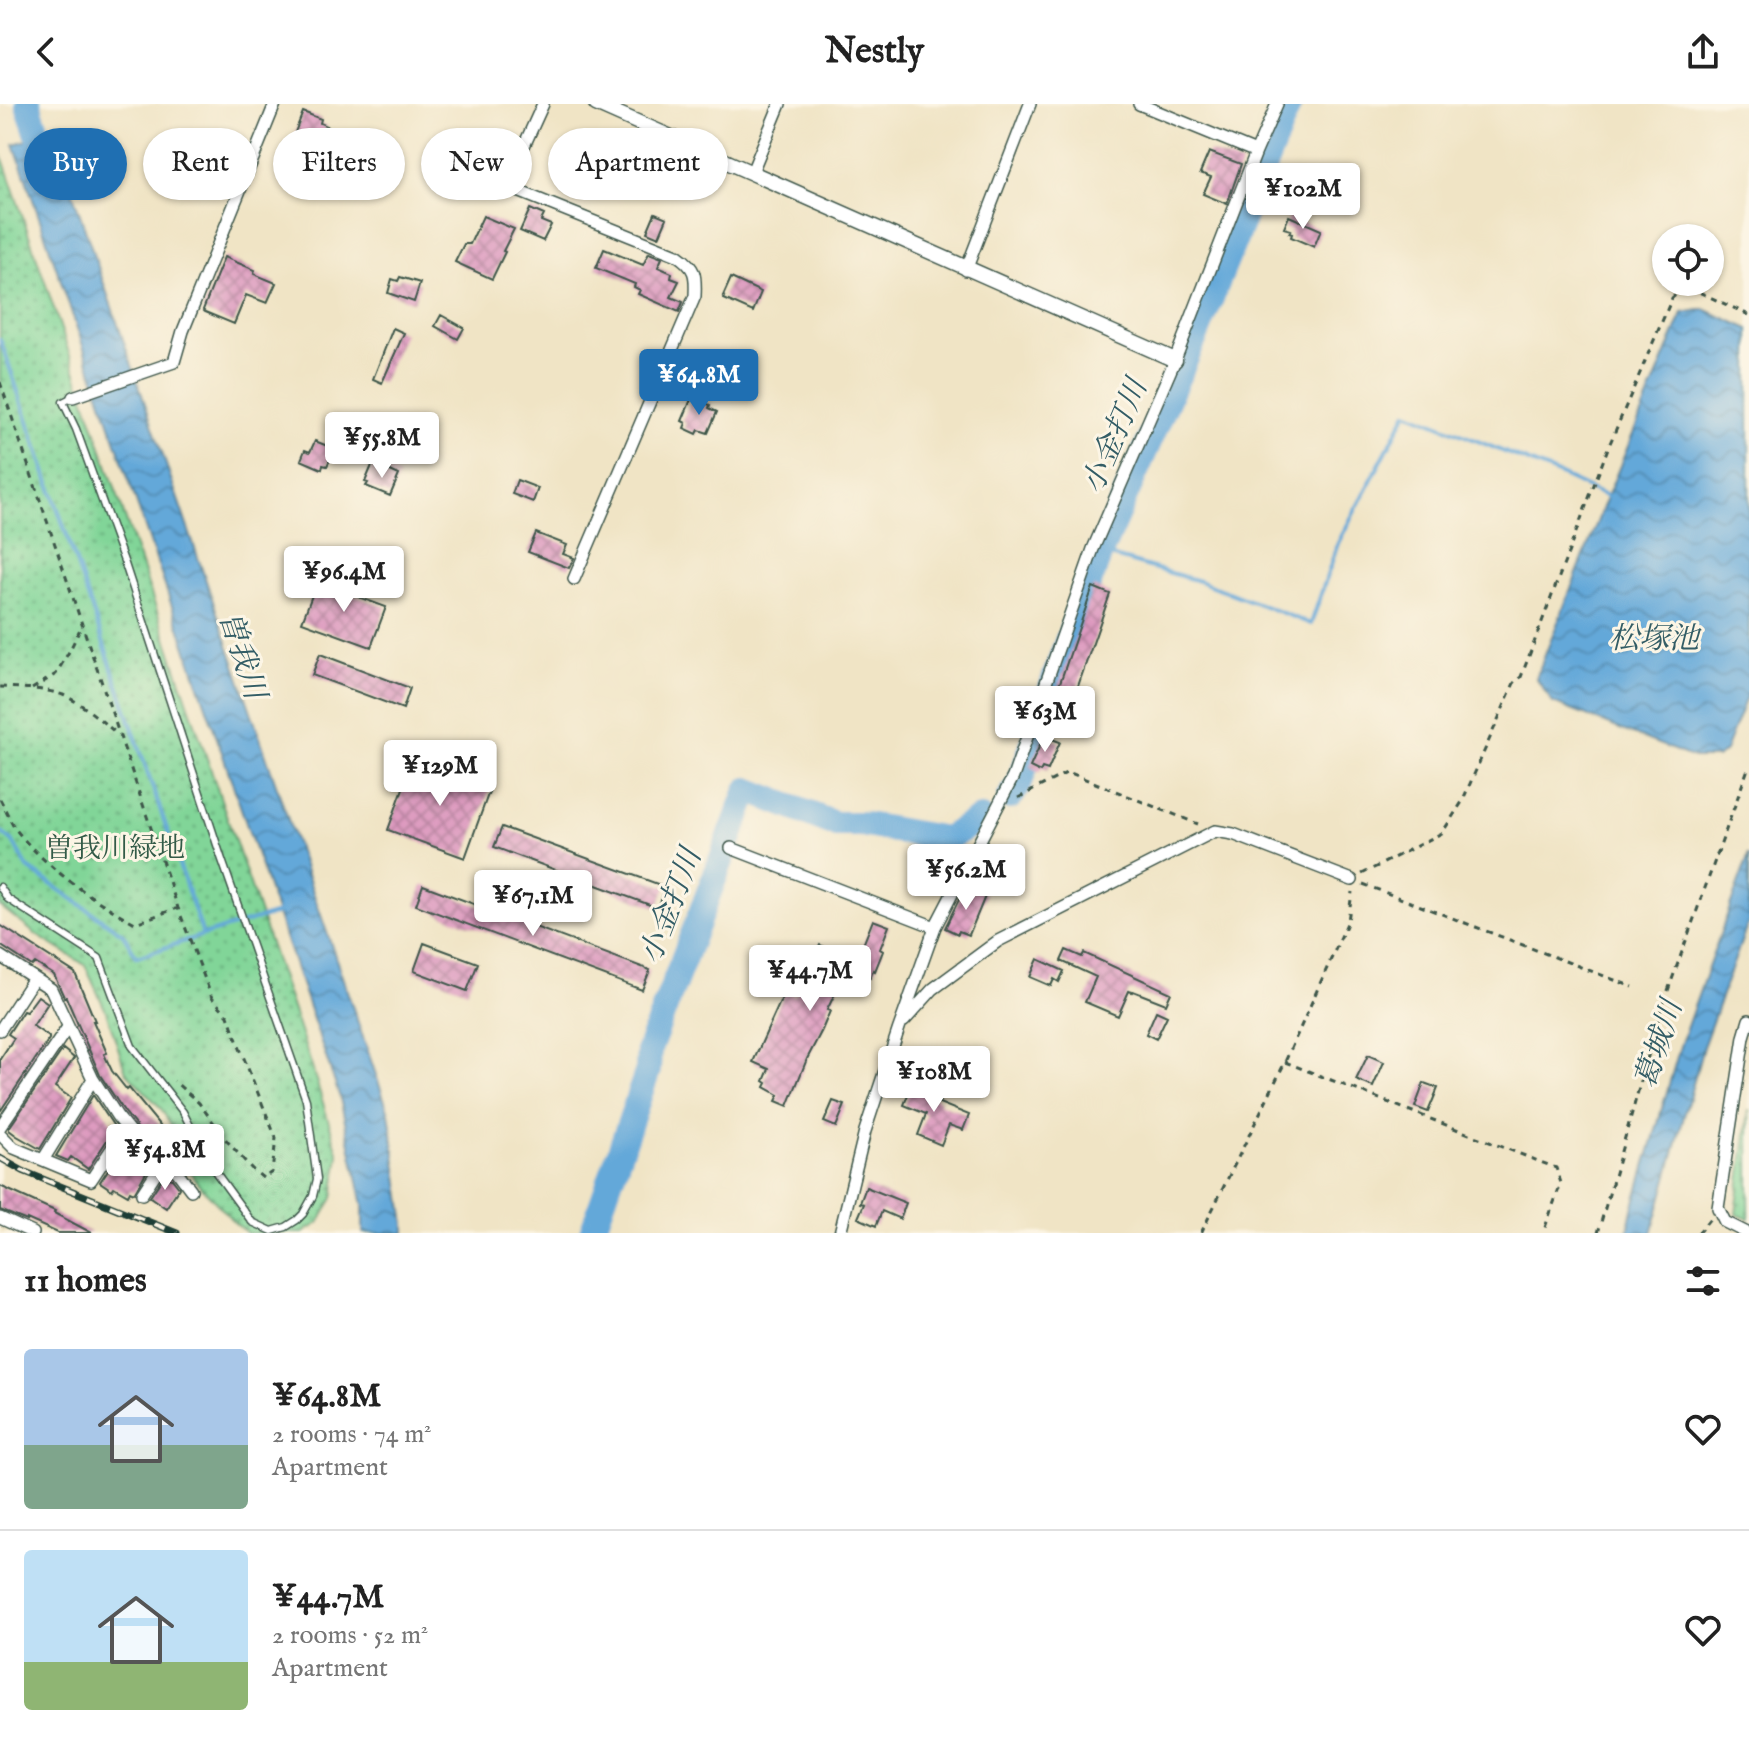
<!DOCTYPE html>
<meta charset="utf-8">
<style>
body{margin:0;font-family:"IM FELL English","Noto Serif JP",serif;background:#f2f2f2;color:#222;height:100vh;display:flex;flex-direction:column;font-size:30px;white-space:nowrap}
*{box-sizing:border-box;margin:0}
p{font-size:26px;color:#767676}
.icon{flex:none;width:44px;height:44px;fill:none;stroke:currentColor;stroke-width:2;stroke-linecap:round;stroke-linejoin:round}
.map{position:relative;height:1129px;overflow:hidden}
.drawer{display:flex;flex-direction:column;background:#fff;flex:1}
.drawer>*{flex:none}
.hud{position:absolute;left:24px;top:24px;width:800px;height:72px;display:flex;gap:16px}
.tools{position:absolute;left:1652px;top:120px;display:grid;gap:16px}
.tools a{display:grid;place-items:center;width:72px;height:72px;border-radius:50%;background:#fff;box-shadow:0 2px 6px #0004;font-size:40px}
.price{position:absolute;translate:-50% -68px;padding:0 18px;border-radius:8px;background:#fff;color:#222;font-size:26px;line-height:52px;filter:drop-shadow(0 2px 4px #0008)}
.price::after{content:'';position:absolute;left:50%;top:48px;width:24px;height:18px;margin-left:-12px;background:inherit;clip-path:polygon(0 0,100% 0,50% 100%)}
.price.active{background:#1f6fb2;color:#fff}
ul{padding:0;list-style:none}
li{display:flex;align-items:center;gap:24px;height:200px;padding:0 24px}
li+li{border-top:2px solid #e0e0e0}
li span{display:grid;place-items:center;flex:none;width:224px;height:160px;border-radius:8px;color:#555}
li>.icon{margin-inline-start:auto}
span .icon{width:96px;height:96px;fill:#fffc;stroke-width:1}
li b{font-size:34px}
h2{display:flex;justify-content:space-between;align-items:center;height:96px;padding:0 24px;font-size:34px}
.tag{padding:0 28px;border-radius:36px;background:#fff;box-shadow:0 2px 6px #0004;font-size:28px;line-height:72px}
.tag.active{background:#1f6fb2;color:#fff}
header{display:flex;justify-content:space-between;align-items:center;height:104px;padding:0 24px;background:#fff;font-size:36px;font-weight:700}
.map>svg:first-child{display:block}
.park{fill:url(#park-dots);stroke:#508966;stroke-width:2}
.water{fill:url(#water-waves);stroke:#417286;stroke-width:2}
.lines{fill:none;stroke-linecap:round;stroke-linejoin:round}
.stream{stroke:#63a8d9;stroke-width:4}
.river{stroke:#63a8d9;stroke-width:26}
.building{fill:url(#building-cross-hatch)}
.service-casing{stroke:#3e564a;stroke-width:9}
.minor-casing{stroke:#3e564a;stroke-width:14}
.tertiary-casing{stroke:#3e564a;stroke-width:17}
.path{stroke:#3e564a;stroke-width:3;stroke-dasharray:6 6;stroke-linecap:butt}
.service{stroke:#fff;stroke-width:6}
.minor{stroke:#fff;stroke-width:11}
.tertiary{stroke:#fff;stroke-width:14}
.rail-casing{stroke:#1f3d34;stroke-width:7}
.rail{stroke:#fcf5e5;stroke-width:4;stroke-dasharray:12;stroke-linecap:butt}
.labels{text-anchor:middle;stroke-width:6;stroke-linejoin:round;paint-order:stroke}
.park-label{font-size:28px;fill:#335b48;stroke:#fcf5e5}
.water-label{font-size:30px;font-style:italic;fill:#335d66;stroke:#fcf5e5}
</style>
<header><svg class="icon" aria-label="back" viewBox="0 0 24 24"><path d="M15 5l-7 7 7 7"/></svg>Nestly<svg class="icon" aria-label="share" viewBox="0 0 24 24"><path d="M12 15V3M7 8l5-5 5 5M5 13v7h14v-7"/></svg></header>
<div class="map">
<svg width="1749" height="1129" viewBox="0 0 1749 1129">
<defs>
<pattern id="park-dots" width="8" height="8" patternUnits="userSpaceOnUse" patternTransform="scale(2)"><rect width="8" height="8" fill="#81d598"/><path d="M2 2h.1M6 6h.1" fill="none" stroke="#69ae7d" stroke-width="1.8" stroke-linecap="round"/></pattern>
<pattern id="water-waves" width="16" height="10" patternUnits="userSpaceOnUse" patternTransform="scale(2)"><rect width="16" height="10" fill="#63a8d9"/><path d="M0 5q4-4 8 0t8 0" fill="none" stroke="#518ab1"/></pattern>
<pattern id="building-cross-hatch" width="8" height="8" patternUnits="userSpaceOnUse" patternTransform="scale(2)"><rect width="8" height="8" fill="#dd9abf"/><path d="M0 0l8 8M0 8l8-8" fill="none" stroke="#b37f9c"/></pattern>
</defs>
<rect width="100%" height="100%" fill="#fcf5e5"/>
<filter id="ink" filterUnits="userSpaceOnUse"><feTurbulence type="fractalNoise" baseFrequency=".0125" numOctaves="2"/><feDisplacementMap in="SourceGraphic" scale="16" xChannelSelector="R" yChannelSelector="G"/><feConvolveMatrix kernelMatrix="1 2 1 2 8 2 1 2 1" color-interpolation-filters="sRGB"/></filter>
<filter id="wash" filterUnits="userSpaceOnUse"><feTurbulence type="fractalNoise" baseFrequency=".006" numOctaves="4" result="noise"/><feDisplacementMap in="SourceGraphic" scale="32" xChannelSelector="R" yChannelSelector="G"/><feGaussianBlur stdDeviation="1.8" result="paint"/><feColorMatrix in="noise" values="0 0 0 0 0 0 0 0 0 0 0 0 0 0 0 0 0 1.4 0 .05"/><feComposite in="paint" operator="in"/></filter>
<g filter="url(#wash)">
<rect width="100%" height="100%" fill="#f0e4c5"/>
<path class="park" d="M0 46 311 960 339 1051 333 1094 319 1119 303 1129H247L235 1119 194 1075 177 1031 160 1003 126 968 106 907 85 861 38 832 0 802Z
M1749 1005V1115L1736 1110Z"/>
<path class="water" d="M52 29 389 1009 405 1120V1129H363V1101L340 994 14 40Z
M1704 205 1749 225V586L1725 647 1717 654H1694L1553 599 1536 574 1607 393 1683 209Z
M1749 750V816L1703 943 1652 1129H1628L1633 1105 1681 939Z"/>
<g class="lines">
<path class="stream" d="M0 235 203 831 137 853 123 830 28 764 13 738 0 727
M1100 449 1199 477 1311 520 1338 439 1407 308 1558 370 1610 394
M203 831 281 808"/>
<path class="river" d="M28 0 49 65
M1010 693 1019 681 1061 555 1100 449 1197 229 1289 0
M592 1129 648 966 649 945 748 686 835 720H860L946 735 981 714"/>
</g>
<g id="blocks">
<path class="building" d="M303 8 321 15 320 19 327 22 319 41 294 31Z
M1209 48 1241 60 1227 100 1203 90 1211 73 1200 69Z
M530 105 544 111 541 117 551 121 543 137 520 127Z
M655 109 667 114 659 133 647 128Z
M483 112 514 125 503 147 505 148 492 175 455 158 464 140H470Z
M1289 112 1321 126 1314 143 1291 133 1292 130 1289 129 1291 126 1284 124Z
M604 145 643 161 649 149 662 154 658 163 672 169 671 174 679 177 671 193 683 198 679 208 638 190 640 186 634 183 635 180 596 164Z
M224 153 255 166 254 170 276 179 267 199 246 191 234 220 205 208 203 206Z
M400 173 420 179 414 198 388 189 392 175 398 177Z
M731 174 761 188 753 208 724 195 725 193 723 192Z
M441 211 464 224 458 235 435 222Z
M393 224 404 229 382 279 373 275Z
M692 293 710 301 709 304 717 308 708 329 699 326 697 330 684 324 686 319 682 317Z
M315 337 335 345 327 362 323 361 322 365 301 356 305 346 310 348Z
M373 359 399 371 390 392 366 382 368 379 365 378Z
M517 376 538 384 533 398 512 390Z
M536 429 567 441 563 450 574 454 569 464 528 448Z
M317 478 386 503 371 543 302 518Z
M1093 483 1110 490 1069 608 1052 602Z
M320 550 410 584 403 605 312 571Z
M1044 632 1060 638 1048 666 1042 664 1040 668 1030 663Z
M414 654 491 682 465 754 388 726Z
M502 723 666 783 658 804 494 743Z
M423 781 650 866 642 886 416 801Z
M964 785 973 789 974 785 986 790 969 831 959 827 958 830 945 824Z
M873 816 889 822 880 845 883 847 875 867 873 866 870 874 847 865 827 906 830 907 822 926 807 955 788 1002 776 997 779 991 765 983 767 979 764 977 769 965 753 958 785 887 795 892 800 880 803 881 820 841 857 856Z
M0 821 75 869 95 917H93L107 949 104 950 112 967 127 986 129 984 161 1023 157 1026 172 1042 167 1047 173 1052 168 1057 163 1056 124 1007 100 971 66 893H64L54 871 35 859 32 862 0 841Z
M424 839 478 859 467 887 414 867Z
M1066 846 1082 853 1084 849 1171 889 1166 900 1133 887 1132 888 1129 887 1118 912 1085 898 1096 873 1061 857Z
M1038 855 1064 867 1059 878 1054 875 1051 882 1030 873Z
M38 892 48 899 33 922 49 933V935L1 1006 0 1005V955L14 934 8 930 23 907 26 908Z
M1156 907 1167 912 1156 935 1146 930Z
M63 945 74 954 55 983 71 994 40 1045 17 1032 9 1026V1024Z
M1368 951 1384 958 1373 983 1356 976Z
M1424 979 1438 984 1428 1008 1415 1003Z
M912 980 935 989 933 993 940 996 939 999 969 1011 963 1026 949 1021 941 1041 918 1031 926 1010 904 1001Z
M93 991 115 1024 88 1065 71 1053 68 1057 56 1052Z
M833 997 845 1001 836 1023 824 1018Z
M127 1037 148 1065 134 1089 130 1087 128 1091 114 1083 112 1086 100 1078Z
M163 1073 172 1075 179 1084 166 1104 150 1093Z
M0 1082 55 1107 54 1109 92 1129H58L27 1115V1117L0 1106Z
M866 1083 906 1099 900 1115 882 1107 876 1122 858 1114 864 1100 860 1099Z"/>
</g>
</g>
<g filter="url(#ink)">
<use href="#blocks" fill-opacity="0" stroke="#3e564a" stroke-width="2"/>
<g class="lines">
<defs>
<path id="service" d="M0 783 8 795 99 854 132 942 183 1008 209 1059 252 1118 272 1127 286 1123 297 1116 303 1110 313 1092 317 1075 306 996 221 753 125 460 76 325 63 298 73 293"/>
<path id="minor" d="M543 0 508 77 518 87 677 151C696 164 696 171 695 192L574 475
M1139 0 1256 48
M752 68 780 0
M966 166 1030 0
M73 293 174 258 183 227 275 0
M731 744 935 823
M0 852 51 885 93 975 117 1012 159 1064
M904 917 933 885 998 837 1215 727 1233 730 1352 776
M0 926 34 874
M0 1023 68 923
M0 1030 14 1044 91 1076 126 1023
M43 1056 93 975
M142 1090 159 1064 176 1066 191 1086
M0 1114 33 1129
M840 1129 865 1027 899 924 935 823 1013 673 1093 445 1175 256 1256 48 1277 0
M1747 1129 1725 1118 1718 1104 1744 933 1749 916"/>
<path id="tertiary" d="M596 0C790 84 982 172 1175 256"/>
</defs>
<use href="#service" class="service-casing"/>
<use href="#minor" class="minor-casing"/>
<use href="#tertiary" class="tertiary-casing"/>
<path class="path" d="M0 278 178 804 212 894 228 911 239 942 276 1034 272 1068 263 1074 252 1065 227 1037 199 999 174 977
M0 583C20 584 44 584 63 591 84 600 102 618 120 632
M32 585 56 570 70 546 82 521
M1018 694 1068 668 1198 720
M0 695C5 704 9 715 14 723 42 761 94 797 135 819L178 804
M1362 770 1442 729 1462 698 1514 579 1521 573 1608 344 1672 194 1686 182 1749 211
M1363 780 1633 883
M1285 958 1556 1064 1561 1079 1543 1129
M1201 1129 1285 958 1348 817 1352 788
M1598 1129 1661 906 1749 662
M1698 1129 1711 1113"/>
<use href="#service" class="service"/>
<use href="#minor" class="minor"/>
<use href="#tertiary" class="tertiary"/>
<defs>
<path id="rail" d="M0 1054 23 1067 177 1129"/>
</defs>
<use href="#rail" class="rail-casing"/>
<use href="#rail" class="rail"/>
</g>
</g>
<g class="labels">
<g class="park-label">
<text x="115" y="753">曽我川緑地</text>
</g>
<g class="water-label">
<text transform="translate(1114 332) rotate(-67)" y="10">小金打川</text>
<text x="1654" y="544">松塚池</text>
<text transform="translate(243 551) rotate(72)" y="10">曽我川</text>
<text transform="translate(670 802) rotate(-69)" y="10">小金打川</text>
<text transform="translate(1658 940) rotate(-72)" y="10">葛城川</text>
</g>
</g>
</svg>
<div class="tools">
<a><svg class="icon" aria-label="locate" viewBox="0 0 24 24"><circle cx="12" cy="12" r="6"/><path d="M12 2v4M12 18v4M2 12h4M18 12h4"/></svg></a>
</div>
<b class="price" style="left:1303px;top:127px">¥102M</b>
<b class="price active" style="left:699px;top:313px">¥64.8M</b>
<b class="price" style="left:382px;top:376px">¥55.8M</b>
<b class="price" style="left:344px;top:510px">¥96.4M</b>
<b class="price" style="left:1045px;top:650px">¥63M</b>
<b class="price" style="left:440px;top:704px">¥129M</b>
<b class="price" style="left:966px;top:808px">¥56.2M</b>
<b class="price" style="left:533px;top:834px">¥67.1M</b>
<b class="price" style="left:810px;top:909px">¥44.7M</b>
<b class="price" style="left:934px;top:1010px">¥108M</b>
<b class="price" style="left:165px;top:1088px">¥54.8M</b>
<div class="hud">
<a class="tag active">Buy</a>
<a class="tag">Rent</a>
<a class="tag">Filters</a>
<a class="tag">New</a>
<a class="tag">Apartment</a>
</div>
</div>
<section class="drawer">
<h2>11 homes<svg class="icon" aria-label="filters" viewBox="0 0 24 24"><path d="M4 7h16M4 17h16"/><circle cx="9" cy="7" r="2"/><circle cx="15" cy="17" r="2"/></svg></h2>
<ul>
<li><span style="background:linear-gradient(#a9c7e8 60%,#7fa58c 0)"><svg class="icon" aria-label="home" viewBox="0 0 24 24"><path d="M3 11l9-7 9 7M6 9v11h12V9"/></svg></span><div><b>¥64.8M</b><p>2 rooms · 74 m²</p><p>Apartment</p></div><svg class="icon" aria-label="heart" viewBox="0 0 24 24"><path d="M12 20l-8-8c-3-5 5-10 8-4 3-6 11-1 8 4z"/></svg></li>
<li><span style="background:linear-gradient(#bfe0f5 70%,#8fb573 0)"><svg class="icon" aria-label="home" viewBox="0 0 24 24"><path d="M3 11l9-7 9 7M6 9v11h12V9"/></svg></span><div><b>¥44.7M</b><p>2 rooms · 52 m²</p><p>Apartment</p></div><svg class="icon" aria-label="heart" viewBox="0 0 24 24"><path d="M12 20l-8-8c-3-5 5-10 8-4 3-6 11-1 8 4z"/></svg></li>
</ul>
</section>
